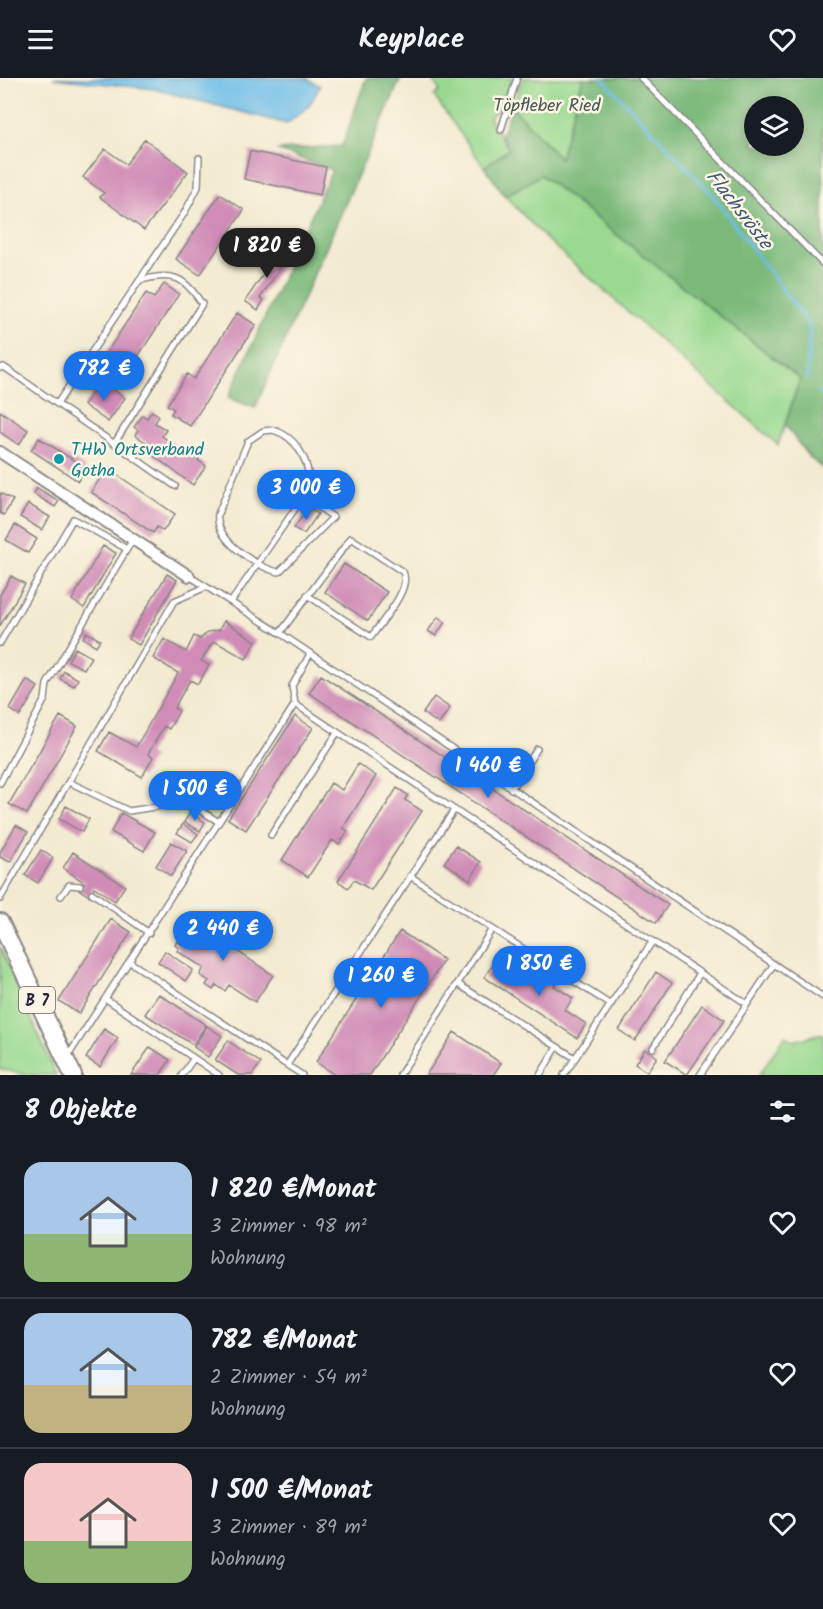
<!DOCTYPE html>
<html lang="de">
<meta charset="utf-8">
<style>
body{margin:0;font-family:Kalam,sans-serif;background:#20242c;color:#f1f3f6;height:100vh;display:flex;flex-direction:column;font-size:22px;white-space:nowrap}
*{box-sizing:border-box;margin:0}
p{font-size:20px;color:#9ea1a6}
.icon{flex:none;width:33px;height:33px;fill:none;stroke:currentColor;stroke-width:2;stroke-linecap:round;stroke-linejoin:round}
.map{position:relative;height:997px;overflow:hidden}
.panel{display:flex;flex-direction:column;background:#171b24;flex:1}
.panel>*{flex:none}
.controls{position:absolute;left:744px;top:18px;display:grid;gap:12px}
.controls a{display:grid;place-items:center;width:60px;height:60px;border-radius:50%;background:#171b24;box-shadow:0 3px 15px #0003;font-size:30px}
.price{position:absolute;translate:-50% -51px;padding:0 14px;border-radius:21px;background:#1a73e8;color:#fff;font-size:20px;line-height:39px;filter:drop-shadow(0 2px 3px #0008)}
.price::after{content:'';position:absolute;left:50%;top:36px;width:18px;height:14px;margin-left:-9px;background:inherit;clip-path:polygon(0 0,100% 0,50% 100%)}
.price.on{background:#222;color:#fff}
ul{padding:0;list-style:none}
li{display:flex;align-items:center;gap:18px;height:150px;padding:0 24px}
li+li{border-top:2px solid #363941}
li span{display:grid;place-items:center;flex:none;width:168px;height:120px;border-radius:18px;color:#555}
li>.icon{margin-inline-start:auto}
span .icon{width:72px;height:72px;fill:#fffc;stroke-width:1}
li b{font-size:26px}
h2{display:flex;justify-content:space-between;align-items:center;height:72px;padding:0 24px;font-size:26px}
header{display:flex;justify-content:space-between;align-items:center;height:78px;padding:0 24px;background:#171b24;font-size:27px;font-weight:700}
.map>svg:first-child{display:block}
.green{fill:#99d990;stroke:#5e7e66;stroke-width:1.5}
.forest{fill:#7ab97a;stroke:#4e6e5a;stroke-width:1.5;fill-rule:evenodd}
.water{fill:#6dbde8;stroke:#487092;stroke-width:1.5}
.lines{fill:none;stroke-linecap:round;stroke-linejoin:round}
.stream{stroke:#6dbde8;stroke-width:3}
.building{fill:#d08cb7}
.lane-casing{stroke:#8a8686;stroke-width:8}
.street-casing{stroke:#8a8686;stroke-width:14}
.primary-casing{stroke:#8a8686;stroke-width:20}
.lane{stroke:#fff;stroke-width:5}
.street{stroke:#fff;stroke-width:10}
.primary{stroke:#fff;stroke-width:16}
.culture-dot{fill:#0f9aa8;stroke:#fcf5e5;stroke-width:2}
.labels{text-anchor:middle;stroke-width:5;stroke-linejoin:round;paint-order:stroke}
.shield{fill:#fcf5e5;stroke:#63616e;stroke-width:1.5}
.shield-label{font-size:16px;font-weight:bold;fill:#22223b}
.park-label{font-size:18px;fill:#465954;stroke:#fcf5e5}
.culture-label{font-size:18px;fill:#0d838f;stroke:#fcf5e5;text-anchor:start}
.water-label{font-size:20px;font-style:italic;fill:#3c5878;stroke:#fcf5e5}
</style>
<header><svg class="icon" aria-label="menu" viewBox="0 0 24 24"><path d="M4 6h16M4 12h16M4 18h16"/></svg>Keyplace<svg class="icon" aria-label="heart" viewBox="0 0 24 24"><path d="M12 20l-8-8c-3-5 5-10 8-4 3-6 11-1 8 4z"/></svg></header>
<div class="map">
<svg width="823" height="997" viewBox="0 0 823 997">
<rect width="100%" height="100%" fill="#fcf5e5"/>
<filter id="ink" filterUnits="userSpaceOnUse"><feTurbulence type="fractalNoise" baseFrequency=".0167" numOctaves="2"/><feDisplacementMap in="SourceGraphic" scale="12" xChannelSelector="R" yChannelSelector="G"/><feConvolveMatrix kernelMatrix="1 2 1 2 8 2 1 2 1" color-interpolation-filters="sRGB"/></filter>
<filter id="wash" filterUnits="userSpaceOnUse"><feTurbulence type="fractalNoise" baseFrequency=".008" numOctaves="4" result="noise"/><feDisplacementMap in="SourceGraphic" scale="24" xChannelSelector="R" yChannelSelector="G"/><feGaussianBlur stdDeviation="1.35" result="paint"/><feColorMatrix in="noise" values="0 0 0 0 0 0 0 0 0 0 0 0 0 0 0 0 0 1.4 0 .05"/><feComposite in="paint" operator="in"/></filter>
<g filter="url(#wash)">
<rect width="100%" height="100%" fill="#f3ebd1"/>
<path class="green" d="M431 0H513L502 27 489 40 509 71 484 89 434 18 440 13Z
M523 0H583L560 81 512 29Z
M541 97 800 301 778 367 546 161 505 118Z
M0 868 56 997H26L0 991Z
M819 956H823V997H759L785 958 794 963Z"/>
<path class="forest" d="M366 0H401L255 330 228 320 332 92 277 72 342 68Z
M583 0H823V391L808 378 785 347 800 301 541 97 505 118 484 89 509 71 501 58 512 29 560 80ZM754 28H794V68H754Z"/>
<path class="water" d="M53 0H306L320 8 309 28 287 46 154 11Z"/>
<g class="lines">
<path class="stream" d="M602 0 711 115 810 248 807 301
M818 313 823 318"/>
</g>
<g id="blocks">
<path class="building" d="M145 61 188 94 144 152 100 119 104 115 83 99 105 71 126 86Z
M250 73 326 89 320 117 244 101Z
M220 116 244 132 200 197 176 181Z
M282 169 290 175 260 220 264 222 258 232 245 223Z
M164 206 179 216 122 303 98 287 146 215 154 220Z
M237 235 256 247 190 348 171 336 174 331 167 327 187 296 194 301Z
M101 303 125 320 108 344 84 327Z
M0 333 28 352 19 367 0 354Z
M152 333 159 338 155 345 166 352 162 358 188 376 193 369 202 375 198 382 206 388 193 407 150 375 154 370 135 357 138 352 134 349 143 337 147 340Z
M39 360 86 390 78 403 31 372Z
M107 390 175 436 163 453 157 449 153 455 91 414Z
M37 410 59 423 55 429 34 416Z
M0 415 13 422 4 437 0 435Z
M28 426 50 439 42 452 20 439Z
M309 429 318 436 304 456 294 450Z
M15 447 37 461 28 475 6 462Z
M103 468 116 475 84 530 72 522Z
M344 486 387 514 368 543 325 514Z
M167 496 177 502 139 567 128 561Z
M11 498 25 506 0 548V517Z
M438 539 445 544 436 558 428 553Z
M224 543 256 563 246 581 216 564 212 565 201 583 209 587 198 606 190 602 174 630 179 633 169 651 164 648 148 676 153 679 142 699 98 673 109 654 136 669 178 595 153 580 164 561 186 574 194 558 200 561 208 554 219 552Z
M86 554 100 562 96 568 83 560Z
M75 570 91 579 84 591 68 583Z
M64 593 78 601 74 608 60 601Z
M321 597 668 827 656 845 309 615Z
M27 602 38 609 20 638 10 631Z
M434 619 450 630 439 646 423 635Z
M60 638 77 648 27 736 9 726Z
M295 638 313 650 246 752 228 741Z
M358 686 376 698 343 750 348 753 339 766 332 762 308 799 282 782 331 705 342 712Z
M397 710 408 717 405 722 422 733 371 812 354 802 348 810 338 803Z
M189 718a6 6 0 1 1 12 0a6 6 0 1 1-12 0Z
M66 728 89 741 82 754 59 741Z
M121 735 155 754 144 773 111 754Z
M190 735 205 744 200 753 184 744Z
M183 746 198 756 192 764 177 755Z
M16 747 28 754 10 784 0 779V774Z
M171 764 187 773 171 798 156 788Z
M456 768 481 784 470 802 444 785Z
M41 772 53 780 38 805 25 797Z
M73 774 125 808 115 823 94 809 89 818 80 812 85 805 63 790Z
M111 841 131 854 79 936 59 923Z
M204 841 219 851 214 858 273 897 255 924 229 907 225 913 216 907 213 912 206 907 209 903 200 897 204 890 177 873 179 870 175 867 177 863 182 866 195 845 199 848Z
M400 853 444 882 370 997H335L316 984Z
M165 873 193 892 186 903 158 884Z
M494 885 521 903 529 891 548 903 551 899 557 903 554 908 573 920 565 932 586 946 577 960 484 899Z
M656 894 672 905 635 963 619 952Z
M159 916 206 947 193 967 145 936Z
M702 927 724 942 687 997 665 983Z
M207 948 222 958 208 979 194 969Z
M104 951 118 960 100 989 86 980Z
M454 954 501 985 493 997H426Z
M228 963 261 985 252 997H238L215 982Z
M150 969 170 982 160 997H131Z
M645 971 657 979 647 994 635 986Z"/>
</g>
</g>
<g filter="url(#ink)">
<use href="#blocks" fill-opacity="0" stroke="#8a8686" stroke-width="1.5"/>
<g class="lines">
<defs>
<path id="lane" d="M641 0 823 186
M501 52 517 0
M0 290 4 289 175 408
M57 326 185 134 198 109 199 80
M114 366 202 226C184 198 173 194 141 202
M189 498 280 555 823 919
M231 524 308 412C312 387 298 359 273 352L263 353 248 363 218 436C214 461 257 490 279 494L333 439 303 418
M280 555 351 460 403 494C412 511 381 544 371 559L307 517
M0 565 73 441 127 471
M310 576 292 608 295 626 747 926
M69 704 129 733 187 724 219 744
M0 705 45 621 47 606 133 461
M511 711 537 671
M271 757 337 655
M410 798 611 927
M92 815 149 855
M61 818 69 807 80 808
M0 821 174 523 206 509
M130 884 302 997
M458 906 575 980
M106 921 219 997
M653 970 700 895
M68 978 295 626
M287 987 454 732
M182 997 194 980
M400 997 492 851
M540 997 557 969
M564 997 652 864
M700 997 774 886"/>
<path id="street" d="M0 374 189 498"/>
<path id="primary" d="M0 844 73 997"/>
</defs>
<use href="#lane" class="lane-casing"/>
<use href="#street" class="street-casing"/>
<use href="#primary" class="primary-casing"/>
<use href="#lane" class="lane"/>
<use href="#street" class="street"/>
<use href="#primary" class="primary"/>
</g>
</g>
<circle class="culture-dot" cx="59" cy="381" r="6"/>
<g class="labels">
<rect class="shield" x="19" y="909" width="36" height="26" rx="4.5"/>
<g class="shield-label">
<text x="37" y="928">B 7</text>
</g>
<g class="park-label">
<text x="547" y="33">Töpfleber Ried</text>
</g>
<g class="culture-label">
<text x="71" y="377">THW Ortsverband<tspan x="71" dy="21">Gotha</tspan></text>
</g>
<g class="water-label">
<text transform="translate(740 131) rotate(52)" y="7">Flachsröste</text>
</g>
</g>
</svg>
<div class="controls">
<a><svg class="icon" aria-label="layers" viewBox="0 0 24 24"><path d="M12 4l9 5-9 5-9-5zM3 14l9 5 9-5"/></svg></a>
</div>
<b class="price on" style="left:267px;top:201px">1 820 €</b>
<b class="price" style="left:104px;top:324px">782 €</b>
<b class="price" style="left:306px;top:443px">3 000 €</b>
<b class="price" style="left:488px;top:721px">1 460 €</b>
<b class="price" style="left:195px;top:744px">1 500 €</b>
<b class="price" style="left:223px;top:884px">2 440 €</b>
<b class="price" style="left:539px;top:919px">1 850 €</b>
<b class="price" style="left:381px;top:931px">1 260 €</b>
</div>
<section class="panel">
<h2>8 Objekte<svg class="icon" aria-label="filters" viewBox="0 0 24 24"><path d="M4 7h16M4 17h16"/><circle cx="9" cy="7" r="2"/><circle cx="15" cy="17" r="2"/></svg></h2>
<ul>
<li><span style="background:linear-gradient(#a9c7e8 60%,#8fb573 0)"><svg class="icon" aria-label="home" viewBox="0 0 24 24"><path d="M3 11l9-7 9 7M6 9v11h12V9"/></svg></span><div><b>1 820 €/Monat</b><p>3 Zimmer · 98 m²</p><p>Wohnung</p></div><svg class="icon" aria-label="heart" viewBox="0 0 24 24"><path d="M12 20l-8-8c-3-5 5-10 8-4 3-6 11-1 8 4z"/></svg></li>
<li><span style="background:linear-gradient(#a9c7e8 60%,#c2b280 0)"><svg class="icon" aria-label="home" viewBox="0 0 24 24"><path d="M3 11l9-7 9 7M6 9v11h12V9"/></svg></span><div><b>782 €/Monat</b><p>2 Zimmer · 54 m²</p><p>Wohnung</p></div><svg class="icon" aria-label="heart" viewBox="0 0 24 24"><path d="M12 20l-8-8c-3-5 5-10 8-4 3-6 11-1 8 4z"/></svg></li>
<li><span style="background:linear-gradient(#f6c9c9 65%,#8fb573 0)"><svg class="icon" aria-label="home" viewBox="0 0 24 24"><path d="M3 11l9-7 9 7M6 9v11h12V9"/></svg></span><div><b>1 500 €/Monat</b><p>3 Zimmer · 89 m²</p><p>Wohnung</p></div><svg class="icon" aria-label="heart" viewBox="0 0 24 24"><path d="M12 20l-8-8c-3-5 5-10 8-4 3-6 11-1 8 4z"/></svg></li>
</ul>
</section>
